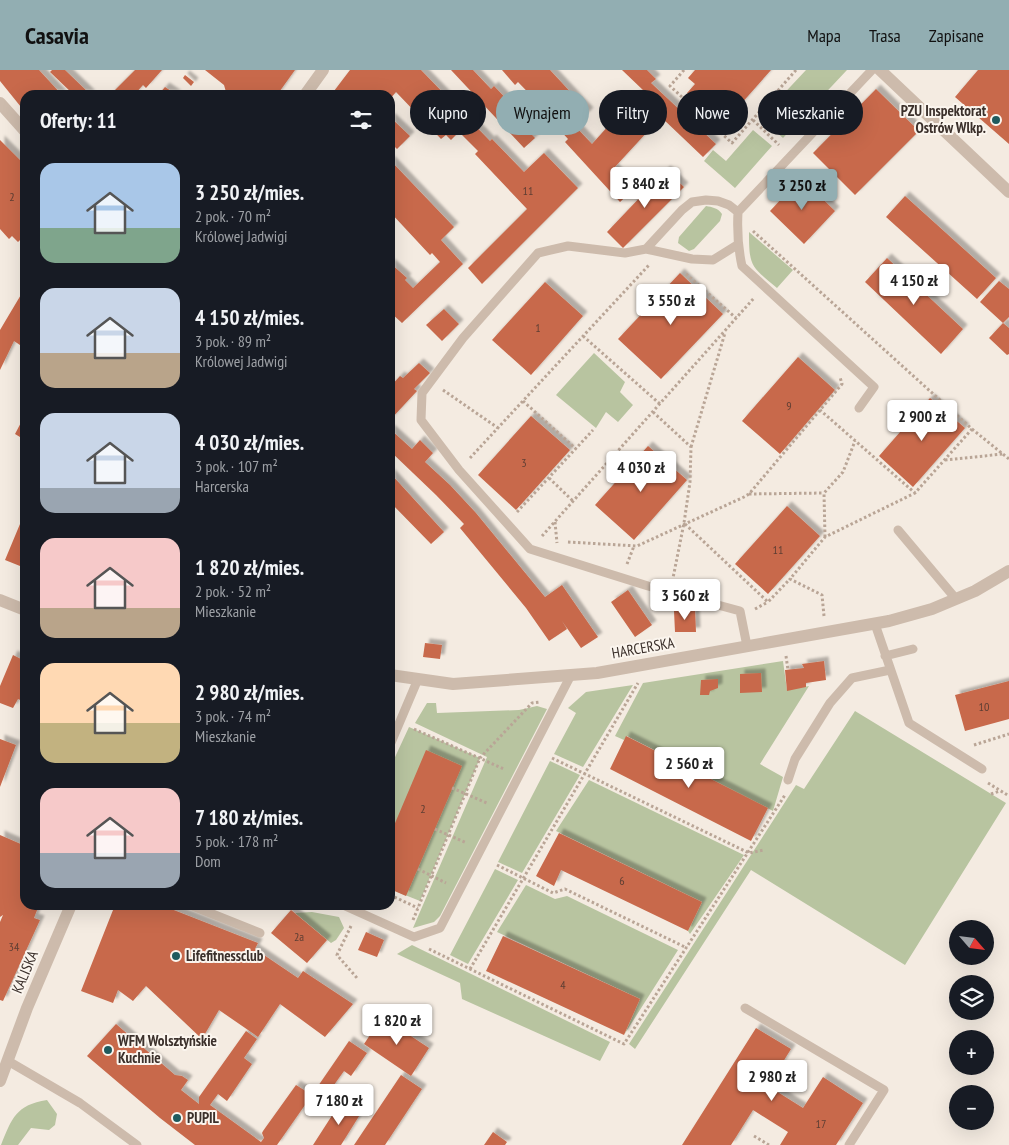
<!DOCTYPE html>
<html lang="pl">
<meta charset="utf-8">
<style>
body{margin:0;font-family:"PT Sans Narrow",sans-serif;background:#242831;color:#f1f3f6;height:100vh;display:flex;flex-direction:column;font-size:19px;white-space:nowrap}
*{box-sizing:border-box;margin:0}
p{font-size:16px;color:#9ea1a6}
.icon{flex:none;width:28px;height:28px;fill:none;stroke:currentColor;stroke-width:2;stroke-linecap:round;stroke-linejoin:round}
.map{position:relative;flex:1;overflow:hidden}
.details{position:absolute;left:20px;top:20px;width:375px;height:820px;display:flex;flex-direction:column;background:#171b24;border-radius:15px;box-shadow:0 5px 20px #0002}
.details>*{flex:none}
.hud{position:absolute;left:410px;top:20px;width:475px;height:45px;display:flex;gap:10px}
.needle{width:32px;rotate:118deg}
.fabs{position:absolute;left:949px;top:850px;display:grid;gap:10px}
.fabs a{display:grid;place-items:center;width:45px;height:45px;border-radius:50%;background:#171b24;box-shadow:0 5px 20px #0002;font-size:25px}
.price{position:absolute;translate:-50% -42px;padding:0 11px;border-radius:5px;background:#fff;color:#222;font-size:16px;line-height:32px;filter:drop-shadow(0 1px 2px #0008)}
.price::after{content:'';position:absolute;left:50%;top:30px;width:15px;height:11px;margin-left:-8px;background:inherit;clip-path:polygon(0 0,100% 0,50% 100%)}
.price.current{background:#92aeb2;color:#111}
ul{padding:0;list-style:none}
li{display:flex;align-items:center;gap:15px;height:125px;padding:0 20px}
li span{display:grid;place-items:center;flex:none;width:140px;height:100px;border-radius:15px;color:#555}
li>.icon{margin-inline-start:auto}
span .icon{width:60px;height:60px;fill:#fffc;stroke-width:1}
li b{font-size:21px}
h2{display:flex;justify-content:space-between;align-items:center;height:60px;padding:0 20px;font-size:21px}
.chip{padding:0 18px;border-radius:22px;background:#171b24;box-shadow:0 5px 20px #0002;font-size:18px;line-height:45px}
.chip.current{background:#92aeb2;color:#111}
header{display:flex;align-items:center;gap:30px;box-sizing:border-box;height:70px;padding:0 25px;background:#92aeb2;color:#111}
header strong{font-size:24px}
nav{display:flex;gap:28px;margin-inline-start:auto;font-size:18px}
.map>svg:first-child{display:block}
.green{fill:#b8c4a0}
.building{fill:#c8694b;filter:url(#shadow)}
.lines{fill:none;stroke-linecap:round;stroke-linejoin:round}
.path{stroke:#b9a596;stroke-width:3;stroke-dasharray:2.5 2.5;stroke-linecap:butt}
.lane{stroke:#cdbbac;stroke-width:9}
.street{stroke:#cdbbac;stroke-width:12}
.poi-dot{fill:#1f5a5e;stroke:#fbf5ee;stroke-width:2}
.labels{text-anchor:middle;stroke-width:4;stroke-linejoin:round;paint-order:stroke}
.number-label{font-size:12px;fill:#5e3e33}
.poi-label{font-size:15px;font-weight:bold;fill:#3b302b;stroke:#fbf5ee;text-anchor:start}
.street-label{font-size:15px;fill:#3b302b;stroke:#fbf5ee}
</style>
<header>
<strong>Casavia</strong>
<nav><a>Mapa</a><a>Trasa</a><a>Zapisane</a></nav>
</header>
<div class="map">
<svg width="1009" height="1075" viewBox="0 0 1009 1075">
<defs>
<filter id="shadow"><feDropShadow dx="4.5" dy="-4.5" stdDeviation="1" flood-color="#0004"/></filter>
</defs>
<rect width="100%" height="100%" fill="#f4ebe1"/>
<path class="green" d="M806 0H847L783 68 761 48Z
M753 60 772 76 735 118 704 91 713 80 726 91Z
M706 136C712 137 718 138 722 144L720 151 694 179 689 181 678 173 679 167Z
M749 162 793 200 777 218C751 196 749 197 749 162Z
M594 283 625 312 620 322 633 335 618 352 606 342 596 358 556 325Z
M783 591 787 620 809 616 760 694 783 707 773 741 627 666 624 670 615 666 643 613Z
M633 615 583 697 554 684 576 643 568 638 586 622Z
M427 633H436L437 643 519 640 537 636 547 639 440 846 434 852 413 858 487 687 415 653Z
M855 641 1006 733 905 895 751 800 635 979 629 974 796 715 804 719Z
M409 657 480 688 420 831 390 819V698Z
M550 691 580 705 522 803 498 792Z
M589 710 744 785 690 864 688 861 702 832 556 761Z
M495 799 518 810 468 894 450 885Z
M526 815 555 829 567 826 678 880 624 965 640 929 497 862Z
M312 842 339 847 344 858 336 870 331 873 295 843Z
M412 875 610 972 600 991 462 929 460 913 397 884Z
M47 1030 57 1044 55 1055 49 1060 31 1058 18 1075H1C12 1048 16 1035 47 1030Z"/>
<path class="building" d="M0 0H39L62 25H25V42L0 11Z
M52 0H65L91 25H74L50 2Z
M135 0H162L146 18 143 15 134 25H110Z
M205 0H295L277 25H222L226 22 224 15Z
M350 0H421L490 71 492 69 524 102 544 83 578 118 482 214 468 198 527 139 475 84 478 81 459 62 451 70 446 65 441 69 396 22 390 29V25H331Z
M451 0H473L491 19 494 16 517 40 512 44 535 68 524 78Z
M502 0H550L589 42 575 56 592 74 637 24 638 26 644 21 622 0H647L656 9 651 13 716 74 703 87 661 47 614 98 634 119 620 132 565 72 568 69 545 44 547 42 518 12 515 15Z
M695 0H771L732 44 739 49 729 60 687 23 695 14 688 8Z
M978 0H1009V74L955 27Z
M185 5 194 12 191 16 183 8Z
M165 17 177 25H158Z
M876 19 919 61 855 125 813 83Z
M390 47 410 66 397 79 390 72Z
M0 70 25 95V165L18 172 12 166 9 169 0 159Z
M390 90 454 157 441 170 463 194 402 253 390 242V193L407 208 405 210 413 218 440 192 432 183 430 185 390 142Z
M666 100 684 117 623 178 607 162Z
M801 108 835 141 804 174 770 141Z
M905 126 996 208 977 229 886 147Z
M887 188 963 259 941 284 865 212Z
M680 203 723 244 661 309 618 269Z
M999 211 1009 219V247L1003 253 980 232Z
M545 212 583 246 531 305 492 270Z
M25 218V272L23 277 14 271 0 300V260Z
M444 239 459 254 442 271 426 255Z
M1003 253 1009 258V284L1007 285 989 268Z
M798 287 835 320 780 384 742 351Z
M419 293 430 303 414 319 417 321 390 350V317L400 306 403 308Z
M930 328 965 358 913 417 879 386Z
M25 345V370L15 364Z
M531 346 570 380 516 440 478 405Z
M390 359 412 379 420 370 433 383 425 392 450 415 476 443 545 527 562 515 598 567 581 578 562 551 567 559 549 571 526 538 460 458 464 454 436 425 390 381Z
M648 376 687 410 634 470 595 435Z
M390 403 444 462 431 474 390 432Z
M787 436 820 466 768 524 735 494Z
M25 442V498L5 490Z
M628 520 652 555 635 567 611 532Z
M695 540 696 562H675L674 541Z
M425 573 442 575 440 589 423 587Z
M13 585 25 591V632L18 629 13 638 0 633V616Z
M824 591 826 610 806 613V617L787 621 785 600 804 598 802 594Z
M761 603 762 622 740 623V604Z
M718 609V618L710 621 709 625H700L701 610Z
M1009 611V649L965 661 955 625Z
M626 666 768 738 751 771 610 699Z
M0 669 16 675 0 717Z
M426 680 462 696 406 826 390 819V765Z
M559 763 702 832 688 861 561 800 554 816 536 806Z
M0 765 23 775 25 771V835H39L34 848 40 850 3 931 0 930V852L3 845 0 847Z
M115 835H161L258 873 255 879 298 908 303 901 353 934 325 967 280 934 258 967 219 940 202 969 146 916 133 931 118 920 113 933 81 921Z
M291 840 327 870 307 893 271 863Z
M366 862 384 870 377 887 358 880Z
M503 866 640 929 624 965 486 901Z
M382 947 429 978 411 1006 364 974Z
M116 954 175 1005 182 1006 188 1010 181 1020 199 1034V1027L204 1020 246 961 257 969 244 988 252 994 227 1031 218 1024 210 1035 261 1072 264 1068 262 1063 263 1061 296 1015 312 1025 277 1075H195L160 1048 87 986Z
M756 958 791 979 768 1016 803 1038 823 1007 863 1033 836 1075H780L788 1062 753 1040 731 1075H682Z
M349 971 367 983 351 1006 344 1001 326 1026 316 1019Z
M401 1005 422 1019 385 1075H354Z
M342 1030 361 1043 341 1075H313Z
M493 1062 507 1072 505 1075H484Z"/>
<g class="lines">
<path class="path" d="M684 0 670 16 732 73 796 0
M753 50 779 75
M753 161 972 359 915 423 820 340
M686 204 736 248
M583 266 660 334
M443 320 498 358
M523 331 576 379
M653 342 691 377 690 412 684 453 673 508
M972 359 1009 389
M691 377 725 263
M470 388 649 195
M945 390 1003 384
M549 408 573 431
M749 424 824 423
M517 442 593 360
M555 452 557 473
M685 454 768 532 790 509
M542 466 754 228
M825 467 824 423 843 402 855 371
M568 472 637 476 744 427 749 424 842 314 840 307
M627 494 634 476
M755 539 768 532
M824 546 822 525 790 509 825 467 915 423
M786 586 788 600
M414 659 504 699
M974 675 1009 664
M552 688 749 783 764 780
M390 698 394 690
M988 713 1009 726
M452 718 487 733
M991 724 1000 721
M435 759 467 773
M497 795 553 823 565 819 687 878
M418 799 446 813
M390 825 418 838
M413 850 480 688 532 633 540 632
M351 856 337 885 357 908
M429 879 624 974 785 725
M470 899 638 613
M754 1066 769 1075"/>
<path class="lane" d="M738 142 729 135 718 131 706 130 692 132 682 140 646 179 625 183 568 176 538 183 463 268 422 323 421 350 459 400 530 479 648 516 740 541 747 576
M646 179 692 189 713 190 737 175
M859 338 874 317 742 196C738 178 737 161 738 142L872 0
M898 460 956 529
M875 554 909 653 982 699
M885 586 913 579
M390 675 418 609
M788 710 795 689 830 633 852 608 890 600
M190 835 260 863
M343 835 414 867 440 858 571 605
M745 938 884 1020 849 1075
M8 991 80 1033 137 1075"/>
<path class="street" d="M880 0 1009 122
M305 25 323 0
M0 33 25 61
M0 530 25 540
M390 605 453 614 597 603 889 551 932 539 975 521 1009 501
M0 1011 27 938 71 835"/>
</g>
<g class="poi-dot">
<circle cx="996" cy="50" r="5"/>
<circle cx="176" cy="886" r="5"/>
<circle cx="108" cy="980" r="5"/>
<circle cx="177" cy="1048" r="5"/>
</g>
<g class="labels">
<g class="number-label">
<text x="528" y="125">11</text>
<text x="12" y="131">2</text>
<text x="538" y="262">1</text>
<text x="789" y="340">9</text>
<text x="524" y="397">3</text>
<text x="778" y="484">11</text>
<text x="984" y="641">10</text>
<text x="423" y="743">2</text>
<text x="622" y="815">6</text>
<text x="299" y="871">2a</text>
<text x="14" y="881">34</text>
<text x="563" y="919">4</text>
<text x="821" y="1058">17</text>
</g>
<g class="poi-label">
<text x="986" y="46" text-anchor="end">PZU Inspektorat<tspan x="986" dy="17">Ostrów Wlkp.</tspan></text>
<text x="186" y="891">Lifefitnessclub</text>
<text x="118" y="976">WFM Wolsztyńskie<tspan x="118" dy="17">Kuchnie</tspan></text>
<text x="187" y="1053">PUPIL</text>
</g>
<g class="street-label">
<text transform="translate(643 578) rotate(-10)" y="5">HARCERSKA</text>
<text transform="translate(25 902) rotate(-67)" y="5">KALISKA</text>
</g>
</g>
</svg>
<div class="fabs">
<a><svg class="needle" viewBox="-14 -14 28 28"><path d="M0-13l5 13h-10z" fill="#e53935"/><path d="M0 13l5-13h-10z" fill="#9ea1a6"/></svg></a>
<a><svg class="icon" aria-label="layers" viewBox="0 0 24 24"><path d="M12 4l9 5-9 5-9-5zM3 14l9 5 9-5"/></svg></a>
<a>+</a>
<a>−</a>
</div>
<b class="price" style="left:645px;top:139px">5 840 zł</b>
<b class="price current" style="left:802px;top:141px">3 250 zł</b>
<b class="price" style="left:914px;top:236px">4 150 zł</b>
<b class="price" style="left:671px;top:256px">3 550 zł</b>
<b class="price" style="left:922px;top:372px">2 900 zł</b>
<b class="price" style="left:641px;top:423px">4 030 zł</b>
<b class="price" style="left:685px;top:551px">3 560 zł</b>
<b class="price" style="left:689px;top:719px">2 560 zł</b>
<b class="price" style="left:397px;top:976px">1 820 zł</b>
<b class="price" style="left:772px;top:1032px">2 980 zł</b>
<b class="price" style="left:339px;top:1056px">7 180 zł</b>
<div class="hud">
<a class="chip">Kupno</a>
<a class="chip current">Wynajem</a>
<a class="chip">Filtry</a>
<a class="chip">Nowe</a>
<a class="chip">Mieszkanie</a>
</div>
<section class="details">
<h2>Oferty: 11<svg class="icon" aria-label="filters" viewBox="0 0 24 24"><path d="M4 7h16M4 17h16"/><circle cx="9" cy="7" r="2"/><circle cx="15" cy="17" r="2"/></svg></h2>
<ul>
<li><span style="background:linear-gradient(#a9c7e8 65%,#7fa58c 0)"><svg class="icon" aria-label="home" viewBox="0 0 24 24"><path d="M3 11l9-7 9 7M6 9v11h12V9"/></svg></span><div><b>3 250 zł/mies.</b><p>2 pok. · 70 m²</p><p>Królowej Jadwigi</p></div></li>
<li><span style="background:linear-gradient(#c9d6e8 65%,#b9a48a 0)"><svg class="icon" aria-label="home" viewBox="0 0 24 24"><path d="M3 11l9-7 9 7M6 9v11h12V9"/></svg></span><div><b>4 150 zł/mies.</b><p>3 pok. · 89 m²</p><p>Królowej Jadwigi</p></div></li>
<li><span style="background:linear-gradient(#c9d6e8 75%,#9aa5b1 0)"><svg class="icon" aria-label="home" viewBox="0 0 24 24"><path d="M3 11l9-7 9 7M6 9v11h12V9"/></svg></span><div><b>4 030 zł/mies.</b><p>3 pok. · 107 m²</p><p>Harcerska</p></div></li>
<li><span style="background:linear-gradient(#f6c9c9 70%,#b9a48a 0)"><svg class="icon" aria-label="home" viewBox="0 0 24 24"><path d="M3 11l9-7 9 7M6 9v11h12V9"/></svg></span><div><b>1 820 zł/mies.</b><p>2 pok. · 52 m²</p><p>Mieszkanie</p></div></li>
<li><span style="background:linear-gradient(#ffd9b3 60%,#c2b280 0)"><svg class="icon" aria-label="home" viewBox="0 0 24 24"><path d="M3 11l9-7 9 7M6 9v11h12V9"/></svg></span><div><b>2 980 zł/mies.</b><p>3 pok. · 74 m²</p><p>Mieszkanie</p></div></li>
<li><span style="background:linear-gradient(#f6c9c9 65%,#9aa5b1 0)"><svg class="icon" aria-label="home" viewBox="0 0 24 24"><path d="M3 11l9-7 9 7M6 9v11h12V9"/></svg></span><div><b>7 180 zł/mies.</b><p>5 pok. · 178 m²</p><p>Dom</p></div></li>
</ul>
</section>
</div>
